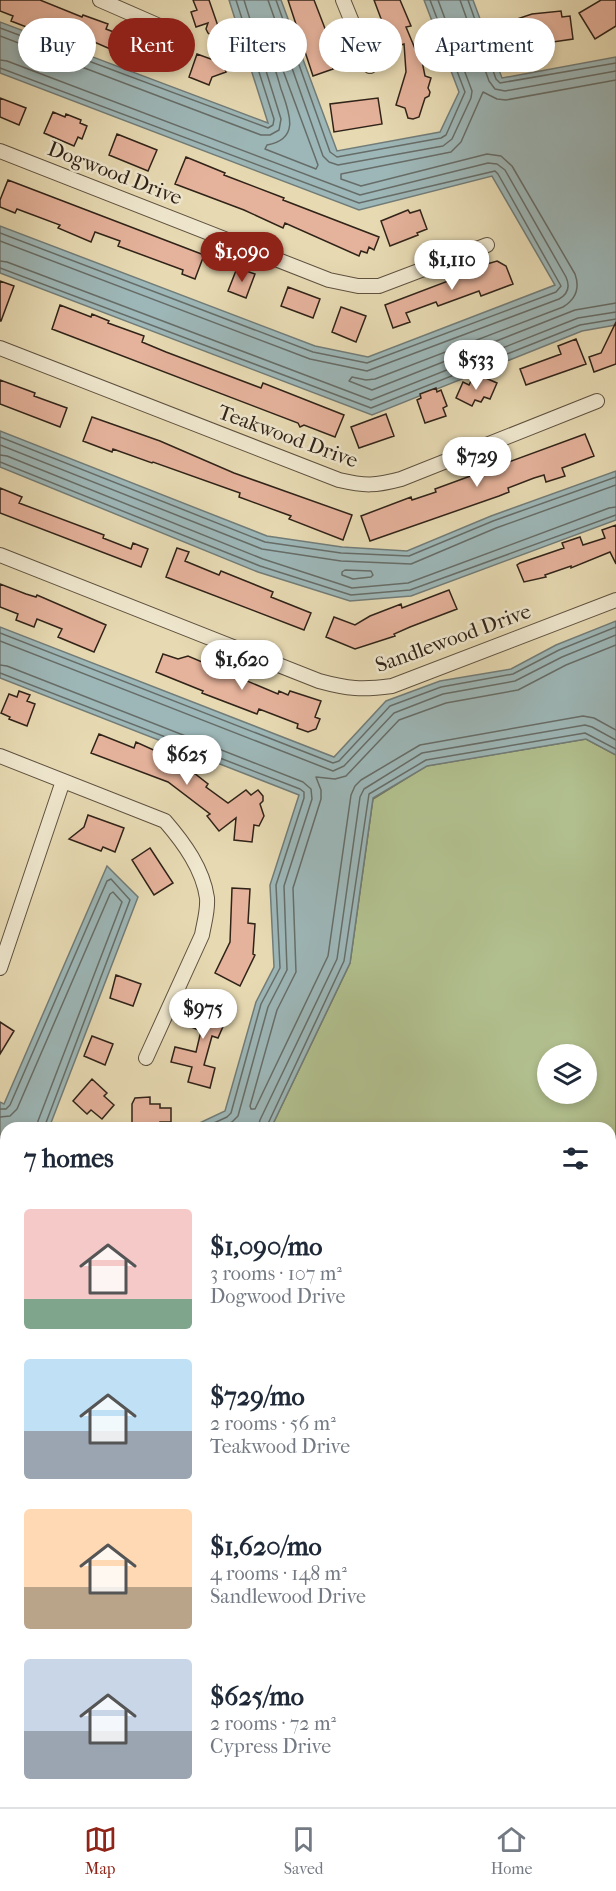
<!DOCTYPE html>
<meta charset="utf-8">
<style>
body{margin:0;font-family:"IM FELL French Canon",serif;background:#f6f6f7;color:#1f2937;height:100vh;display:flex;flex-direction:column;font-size:22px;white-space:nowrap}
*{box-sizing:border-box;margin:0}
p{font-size:20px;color:#747a83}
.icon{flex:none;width:33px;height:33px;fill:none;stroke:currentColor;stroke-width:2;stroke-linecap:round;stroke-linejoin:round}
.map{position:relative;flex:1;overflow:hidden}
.sheet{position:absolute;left:0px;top:1122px;width:616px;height:686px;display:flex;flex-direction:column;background:#fff;border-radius:18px 18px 0 0;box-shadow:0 3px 9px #0003}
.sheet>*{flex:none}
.top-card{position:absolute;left:18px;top:18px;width:580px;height:54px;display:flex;gap:12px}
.tools{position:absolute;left:537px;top:1044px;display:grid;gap:12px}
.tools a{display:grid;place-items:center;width:60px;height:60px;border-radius:50%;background:#fff;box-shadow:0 3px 9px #0003;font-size:30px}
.price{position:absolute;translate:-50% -51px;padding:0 14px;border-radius:21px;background:#fff;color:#222;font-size:20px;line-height:39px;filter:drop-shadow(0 2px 3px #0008)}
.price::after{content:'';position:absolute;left:50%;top:36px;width:18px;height:14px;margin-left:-9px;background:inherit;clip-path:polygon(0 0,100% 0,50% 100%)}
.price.active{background:#8f2418;color:#fff}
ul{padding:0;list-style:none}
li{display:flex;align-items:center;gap:18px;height:150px;padding:0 24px}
li span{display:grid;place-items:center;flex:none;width:168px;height:120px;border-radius:6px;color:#555}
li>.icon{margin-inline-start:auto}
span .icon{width:72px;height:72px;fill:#fffc;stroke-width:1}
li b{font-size:26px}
h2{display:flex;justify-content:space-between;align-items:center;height:72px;padding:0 24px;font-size:26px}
.pill{padding:0 21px;border-radius:27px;background:#fff;box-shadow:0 3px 9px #0003;font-size:21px;line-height:54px}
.pill.active{background:#8f2418;color:#fff}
.tab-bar{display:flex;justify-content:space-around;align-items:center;height:84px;border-top:2px solid #e0e1e3;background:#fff;font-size:16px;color:#747a83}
.tab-bar a{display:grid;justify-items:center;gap:3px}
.tab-bar .active{color:#8f2418}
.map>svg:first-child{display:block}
.green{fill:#b2c08f;stroke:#717254;stroke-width:1.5;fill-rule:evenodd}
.water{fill:#9db7b8;stroke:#717c78;stroke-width:1.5}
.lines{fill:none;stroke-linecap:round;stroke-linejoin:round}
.shore{stroke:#666d68;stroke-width:1.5}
.building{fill:#e5b29b;stroke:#302318;stroke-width:1.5}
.minor-casing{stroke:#5e513f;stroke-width:16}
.minor{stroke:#efe7ce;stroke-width:14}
.labels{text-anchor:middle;stroke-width:5;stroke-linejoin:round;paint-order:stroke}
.street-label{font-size:21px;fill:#302318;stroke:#efe7ce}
</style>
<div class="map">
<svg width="616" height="1807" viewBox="0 0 616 1807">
<rect width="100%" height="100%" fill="#e7dab3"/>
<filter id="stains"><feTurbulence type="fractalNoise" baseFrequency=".00333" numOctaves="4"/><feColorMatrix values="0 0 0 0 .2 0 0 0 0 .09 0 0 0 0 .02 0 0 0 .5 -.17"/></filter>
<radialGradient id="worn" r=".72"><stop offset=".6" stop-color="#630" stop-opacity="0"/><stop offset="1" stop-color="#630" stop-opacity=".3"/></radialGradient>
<path class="green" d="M586 739 616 755V1807H0V1398L6 1393V1802H610V1128H271L350 963 373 799 426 766ZM548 1054H586V1094H548Z
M0 1179 6 1183V1333L0 1332Z"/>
<path class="water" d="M229 0H281L337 151 440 132 459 92 424 0H473L502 78 616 57V325L582 331 372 415 0 273V226L315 346 368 357 555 285 492 176 359 210 0 73V22L268 123Z
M0 431 267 536 342 547 407 551 491 516 616 471V520L411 596 350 601 258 572 0 467Z
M616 621V755L586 739 427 766 373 798 350 963 271 1128H189L225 1111 256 1002 274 967 270 885 299 795 0 678V627L334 757 386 701 440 681 511 669 556 645Z
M107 866 138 897 49 1128H6V1183L0 1179V1102L4 1104Z
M0 1332 6 1333V1393L0 1398Z"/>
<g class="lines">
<path class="shore" d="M268 0 323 156 329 162 338 165 443 146 452 139 471 98 472 91 438 0
M276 0 330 152 337 157 441 138 446 135 465 92 430 0
M460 0 489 81 495 89 505 91 616 71
M468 0 496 79 500 83 616 63
M0 28 268 128 273 125 274 119 236 0
M0 36 261 135H270L279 130 281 119 244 0
M271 44 274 46 318 165 316 169 265 149 267 145C301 139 289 112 281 89 277 75 273 62 268 48Z
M0 60 7 61 360 195 488 163 497 164 505 170 566 277C570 286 568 294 559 299L367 371 310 359 0 241
M0 68 359 203 495 171 498 174 561 286 556 292 367 363 313 352 0 233
M616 80 506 100 497 99 483 92 461 142 451 152 341 174V179L361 186 487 154 501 156 512 166 575 274C580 288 576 299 563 307L375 379 366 380 352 377 349 381 372 390 575 310 616 303
M0 261 7 262 371 400 578 318 616 312
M0 268 371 408 580 325 616 319
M0 437 265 542 341 553 409 556 493 521 616 477
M0 445 262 549 341 561 411 564 496 528 616 485
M0 455 7 456 263 559 352 588 408 583 609 508 616 507
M0 462 260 566 351 595 410 590 616 515
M345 570 371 571 373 575 371 577 353 579 342 575V572Z
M0 633 333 763 339 761 390 706 441 687 513 674 559 650 616 627
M0 641 333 771 344 766 394 713 443 694 515 681 562 657 616 635
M616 645 566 665 518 690 446 703 399 720 346 776 335 779 316 777 321 790V799L293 888 296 972 277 1010 250 1106 251 1109H255L328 956 351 795 355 786 361 780 420 745 583 716 594 718 616 730
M0 665 7 666 303 782 311 789 312 799 284 886 287 970 268 1007 238 1116 232 1122 221 1128
M0 673 300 789 304 792V798L276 885 280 968 261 1004 231 1113 227 1117 203 1128
M0 1109H6L10 1105 107 881 111 879 130 900 44 1128
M0 1117 10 1116 17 1109 110 894 113 892 122 902 38 1121 37 1128
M258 1128 260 1120 337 959 360 797 364 789 422 753 585 725 592 727 616 740
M266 1128 344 961 369 794 426 760 585 733 616 749"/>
</g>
<path class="building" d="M0 0H40L82 17 83 15 108 24 106 29 147 45 140 62 76 34 75 37 58 30 56 35 30 25 29 28 11 21 13 16 0 11Z
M193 0H209L219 29 217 34 212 36 208 33 206 29 208 23 196 27 191 12 197 10Z
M288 0H314L336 57 329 59 333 69 313 76Z
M374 0H400L411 26 406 27 416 51H420L425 76 431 78 428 88 430 92 429 96 425 98 419 117 413 119 408 118 405 108 396 105 406 72 404 44 392 48Z
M601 0H616V26L595 39 579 13Z
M561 11 562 17 570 16 573 39 553 42 552 40 530 47 527 40 510 46 502 24 532 14Z
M197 54 222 63 226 72 212 77 209 85 189 77Z
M0 98 26 108 19 125 0 117Z
M378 98 382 124 334 132 330 104Z
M53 112 65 117 66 114 81 120 80 123 87 126 82 139 78 137 74 146 44 133Z
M117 134 157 150 148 171 109 155Z
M186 157 225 173 224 175 284 198 283 200 379 237 374 250 369 247 367 253 361 251 359 256 285 223 283 228 244 210 175 184Z
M8 180 204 255 195 279 182 274 183 270 118 246 120 241 95 232 91 242 58 228 60 225 17 209 15 213 0 207V200Z
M408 210 410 213 420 210 427 229 417 233 418 235 390 246 381 221Z
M497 261 506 266 513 284 481 296 479 291 438 306 436 302 406 313 410 322 393 328 385 305 472 272 470 269Z
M237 268 255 274 246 298 228 291Z
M0 281 14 286 1 321H0Z
M288 287 320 299 313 318 281 306Z
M60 305 91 317 92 314 109 321 108 323 144 336 142 342 166 352 261 388 263 383 344 415 335 437 304 425 300 427 298 423 52 329Z
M341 307 366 316 356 342 332 332Z
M616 322V364L594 372 589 357 601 353Z
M576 339 586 364 526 385 520 369 561 354 558 346Z
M481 376 497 383 490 399 484 397 481 402 475 400 472 406 456 398 463 382 469 385 472 379 478 381Z
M0 380 35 393 34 396 67 408 60 427 0 404Z
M436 388 437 392 441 390 447 406 443 408 446 416 425 423 417 400 421 398 420 394Z
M386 414 394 436 359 448 351 427Z
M92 417 160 441 234 473 352 515 343 540 289 519 291 516 239 497 240 493 153 462 152 463 113 449 112 452 83 441Z
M585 434 594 456 562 468 565 476 546 482 544 475 534 478 508 488 509 492 499 496 370 541 361 516 411 497 412 500 436 492 435 489Z
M0 488 22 497 19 503 104 535 103 538 131 549 133 543 148 549 141 567 0 513Z
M616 525V564L610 552 571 568V566L545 575 546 577 524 582 517 565 520 563 564 548 562 543 580 537 583 545 605 538 602 530Z
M177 548 189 552 185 561 219 575 221 571 273 592 271 597 311 613 304 630 166 577Z
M0 584 26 594 36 597 37 595 106 625 94 652 58 637 62 629 37 619 34 627 16 620 18 614 0 607Z
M449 590 457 609 410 627 394 634 395 636 355 649 326 637 334 617 355 625 370 616 401 604 402 608Z
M163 654 178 659 188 656 278 694 279 691 288 695 290 691 321 701 315 717 320 719 316 729 308 732 297 728 298 724 259 709 257 714 202 693 203 691 156 672Z
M19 691 30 695 27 701 35 704 27 726 9 719 10 717 1 713 9 694 17 697Z
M99 734 134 748 136 742 180 762 208 784 206 787 228 803 246 790 251 795 258 790 263 796V801L260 804 264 816 259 826 254 825 252 842 234 840 236 818 219 831 207 816 210 814 168 782 91 753Z
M88 815 124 828 115 852 103 847 101 851 69 839 84 827Z
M150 848 173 883 154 895 132 860Z
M232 888 250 889 248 923 255 924 253 954 255 955 240 986 215 973 230 942Z
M116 975 141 984 133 1006 110 998Z
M202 995 231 1008 218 1038 212 1036 204 1065 215 1068 210 1088 188 1082 192 1067 171 1062 175 1047 196 1052 201 1031 189 1026Z
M0 1022 14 1031 0 1054Z
M92 1036 113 1044 105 1065 84 1056Z
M92 1079 107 1093 104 1096 114 1105 102 1119 91 1110 87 1114 73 1101Z
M150 1097V1104H160V1108H171V1122H160V1128H132V1104L135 1098Z"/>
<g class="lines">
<defs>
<path id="minor" d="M100 0 164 28
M343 0 370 66
M0 151 329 280 358 286H379L487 245
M0 348 339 480C365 486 375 486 401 479L597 401
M0 555 319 681C348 689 362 690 392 686L616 600
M0 756 165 821C184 843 203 869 207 898 208 911 204 923 202 935L146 1058
M0 968 63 781"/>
</defs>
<use href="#minor" class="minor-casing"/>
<use href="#minor" class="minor"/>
</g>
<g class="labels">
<g class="street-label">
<text transform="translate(115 173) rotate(21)" y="7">Dogwood Drive</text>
<text transform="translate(288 436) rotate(20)" y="7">Teakwood Drive</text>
<text transform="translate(453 638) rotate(-20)" y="7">Sandlewood Drive</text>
</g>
</g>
<rect width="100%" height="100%" filter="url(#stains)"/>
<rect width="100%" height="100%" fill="url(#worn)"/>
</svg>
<div class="tools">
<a><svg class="icon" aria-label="layers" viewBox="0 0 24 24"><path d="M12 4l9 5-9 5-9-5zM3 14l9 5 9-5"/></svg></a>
</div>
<b class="price active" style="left:242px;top:283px">$1,090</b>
<b class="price" style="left:452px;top:291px">$1,110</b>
<b class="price" style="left:476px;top:391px">$533</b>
<b class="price" style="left:477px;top:488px">$729</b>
<b class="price" style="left:242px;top:691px">$1,620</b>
<b class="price" style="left:187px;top:786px">$625</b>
<b class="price" style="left:203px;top:1040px">$975</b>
<div class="top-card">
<a class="pill">Buy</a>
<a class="pill active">Rent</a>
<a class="pill">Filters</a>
<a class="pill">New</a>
<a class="pill">Apartment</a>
</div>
<section class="sheet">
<h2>7 homes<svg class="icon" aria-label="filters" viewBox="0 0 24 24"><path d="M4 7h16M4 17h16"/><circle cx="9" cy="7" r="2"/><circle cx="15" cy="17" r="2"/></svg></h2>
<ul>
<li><span style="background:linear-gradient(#f6c9c9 75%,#7fa58c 0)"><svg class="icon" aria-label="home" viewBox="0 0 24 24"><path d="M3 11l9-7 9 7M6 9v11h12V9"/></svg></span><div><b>$1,090/mo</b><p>3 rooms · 107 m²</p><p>Dogwood Drive</p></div></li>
<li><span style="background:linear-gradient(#bfe0f5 60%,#9aa5b1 0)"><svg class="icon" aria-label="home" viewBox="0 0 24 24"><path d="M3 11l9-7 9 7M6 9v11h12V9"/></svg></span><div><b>$729/mo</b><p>2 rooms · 56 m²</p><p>Teakwood Drive</p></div></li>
<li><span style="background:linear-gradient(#ffd9b3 65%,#b9a48a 0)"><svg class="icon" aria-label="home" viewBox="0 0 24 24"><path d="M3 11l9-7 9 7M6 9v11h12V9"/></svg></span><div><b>$1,620/mo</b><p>4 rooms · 148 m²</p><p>Sandlewood Drive</p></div></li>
<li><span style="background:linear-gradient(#c9d6e8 60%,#9aa5b1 0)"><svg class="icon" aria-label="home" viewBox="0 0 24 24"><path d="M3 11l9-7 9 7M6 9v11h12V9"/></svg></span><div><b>$625/mo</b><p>2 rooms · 72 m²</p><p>Cypress Drive</p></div></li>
</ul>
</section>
</div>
<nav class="tab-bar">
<a class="active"><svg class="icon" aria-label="map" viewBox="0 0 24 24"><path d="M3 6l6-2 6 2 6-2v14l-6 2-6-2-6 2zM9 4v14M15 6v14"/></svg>Map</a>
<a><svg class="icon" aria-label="saved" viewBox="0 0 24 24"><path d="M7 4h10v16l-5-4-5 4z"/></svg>Saved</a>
<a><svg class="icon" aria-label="home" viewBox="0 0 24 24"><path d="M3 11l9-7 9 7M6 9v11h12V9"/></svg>Home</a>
</nav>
